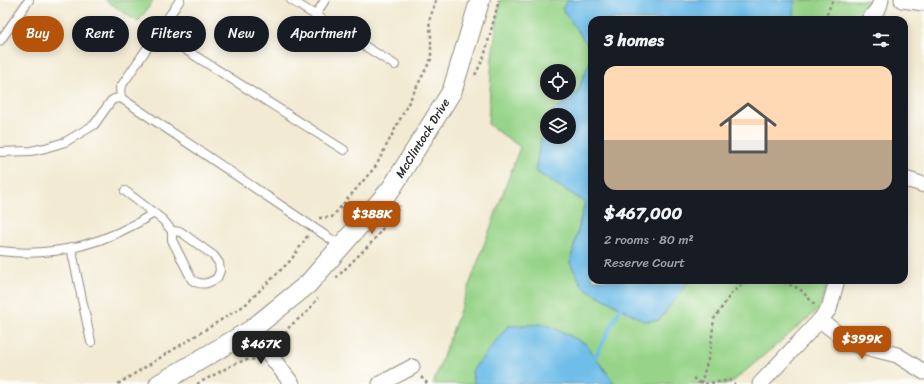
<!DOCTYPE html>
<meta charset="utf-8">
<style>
body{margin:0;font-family:Sriracha,sans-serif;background:#20242c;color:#f1f3f6;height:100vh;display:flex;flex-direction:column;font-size:15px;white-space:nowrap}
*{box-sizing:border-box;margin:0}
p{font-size:13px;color:#9ea1a6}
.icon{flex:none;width:22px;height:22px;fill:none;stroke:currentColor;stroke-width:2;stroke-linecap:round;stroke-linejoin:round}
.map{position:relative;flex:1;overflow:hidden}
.panel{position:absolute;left:588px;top:16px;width:320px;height:268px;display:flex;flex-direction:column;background:#171b24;border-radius:12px;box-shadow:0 2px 10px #0003}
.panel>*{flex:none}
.banner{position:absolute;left:12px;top:16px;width:380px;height:36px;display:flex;gap:8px}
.fabs{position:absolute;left:540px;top:64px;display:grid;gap:8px}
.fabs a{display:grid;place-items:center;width:36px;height:36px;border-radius:50%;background:#171b24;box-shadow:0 2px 10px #0003;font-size:20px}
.price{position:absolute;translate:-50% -34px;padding:0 9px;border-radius:8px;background:#b45309;color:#fff;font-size:13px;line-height:26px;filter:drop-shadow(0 1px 2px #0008)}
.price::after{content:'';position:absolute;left:50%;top:24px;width:12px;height:9px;margin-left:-6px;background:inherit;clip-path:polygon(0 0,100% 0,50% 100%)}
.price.selected{background:#222;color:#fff}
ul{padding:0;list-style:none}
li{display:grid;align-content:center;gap:8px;height:212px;padding:0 16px}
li+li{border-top:1px solid #363941}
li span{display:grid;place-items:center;height:124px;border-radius:12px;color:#555}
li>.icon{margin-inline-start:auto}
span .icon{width:72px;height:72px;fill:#fffc;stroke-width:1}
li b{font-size:17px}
h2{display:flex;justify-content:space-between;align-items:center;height:48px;padding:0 16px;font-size:17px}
.chip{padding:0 14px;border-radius:18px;background:#171b24;box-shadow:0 2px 10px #0003;font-size:14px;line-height:36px}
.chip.selected{background:#b45309;color:#fff}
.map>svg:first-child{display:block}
.green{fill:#97d489;stroke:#61805a;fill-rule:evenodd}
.water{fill:#6fbde9;stroke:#4d748a}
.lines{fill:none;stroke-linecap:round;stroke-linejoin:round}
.stream{stroke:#6fbde9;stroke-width:4}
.service-casing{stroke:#8e8a7f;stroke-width:10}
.minor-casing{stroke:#8e8a7f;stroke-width:17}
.tertiary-casing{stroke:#8e8a7f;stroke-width:21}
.path{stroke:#8e8a7f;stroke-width:2.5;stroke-dasharray:3 3;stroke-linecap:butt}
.service{stroke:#fff;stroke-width:8}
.minor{stroke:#fff;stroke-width:15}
.tertiary{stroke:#fff;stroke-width:19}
.labels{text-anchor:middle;stroke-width:3;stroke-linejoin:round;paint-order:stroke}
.street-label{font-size:12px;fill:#2b2b2b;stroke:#fdfcf7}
</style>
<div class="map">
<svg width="924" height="384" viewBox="0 0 924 384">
<rect width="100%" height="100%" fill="#fdfcf7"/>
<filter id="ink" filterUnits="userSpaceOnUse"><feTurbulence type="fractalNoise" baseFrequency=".025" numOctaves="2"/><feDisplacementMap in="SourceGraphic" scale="8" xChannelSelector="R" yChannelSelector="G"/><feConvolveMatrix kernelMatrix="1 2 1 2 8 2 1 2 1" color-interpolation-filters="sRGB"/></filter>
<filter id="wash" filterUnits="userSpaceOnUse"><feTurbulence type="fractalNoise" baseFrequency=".012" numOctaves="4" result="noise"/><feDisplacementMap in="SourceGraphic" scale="16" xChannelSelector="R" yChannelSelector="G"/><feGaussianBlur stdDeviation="0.9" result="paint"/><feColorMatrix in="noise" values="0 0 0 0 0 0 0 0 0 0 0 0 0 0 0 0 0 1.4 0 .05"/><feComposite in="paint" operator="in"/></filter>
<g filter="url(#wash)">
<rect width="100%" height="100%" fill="#f2ead3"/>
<path class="green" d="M105 0H151L153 1 138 22Z
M500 0H568L562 9 592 51V56L577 93 549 115H547L545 118 535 171 585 202 570 263 583 287 644 321 659 320 690 280H829L819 309 730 384H615L586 344 546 324 508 326 472 371 474 384H433L520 147 488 124 492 57ZM547 71H569V93H547Z
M795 0H873L870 20H794Z"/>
<path class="water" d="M568 0H795L794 20H592V51L562 9Z
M592 56V280H690L659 320 644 321 583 287 570 263 585 202 535 171 545 118 547 117V137H569V115H549L577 93Z
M546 324 586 344 615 384H474L472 371 508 326Z"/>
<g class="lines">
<path class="stream" d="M593 361 623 303"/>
</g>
</g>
<g filter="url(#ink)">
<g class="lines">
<defs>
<path id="service" d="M291 0 395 65
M315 16 325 0
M159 33 344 150
M0 41 29 0
M121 98 120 88 180 0
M0 152 31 151 45 148 65 142 94 125 111 101 114 99 121 98 341 246
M125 191 163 220 172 231V240L192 280C202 286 208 284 217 278L220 271 219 263 214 256 181 232 172 231
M71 247 91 342
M0 251C55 258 108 243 154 213"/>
<path id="minor" d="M902 0 924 3
M869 20 879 7 881 0
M904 179 912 181 924 185
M820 320 850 343 897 355 924 372
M251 330 292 384
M380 384 412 367
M760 384 820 320 829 309 837 280"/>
<g id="tertiary">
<path id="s1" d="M159 384 251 330 308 284 391 189 452 91 480 0"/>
</g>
</defs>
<use href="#service" class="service-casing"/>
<use href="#minor" class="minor-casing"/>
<use href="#tertiary" class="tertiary-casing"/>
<path class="path" d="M824 20 833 0
M475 75 484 57 499 0
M319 218 332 217 376 166 431 59V36L429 21 436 0
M336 278 373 241 400 206
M778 280 800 289 815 305
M279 344 290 326 308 311 318 298
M421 377 428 384
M693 378 701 384
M118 384 245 305 291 260 308 235
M197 384 236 363 247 360 256 359
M701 384 710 352 714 319 731 294 747 280
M705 384 730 380 735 384"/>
<use href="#service" class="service"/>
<use href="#minor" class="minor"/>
<use href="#tertiary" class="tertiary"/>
</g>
</g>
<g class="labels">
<g class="street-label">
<text dy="4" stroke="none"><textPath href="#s1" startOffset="366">McClintock Drive</textPath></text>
</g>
</g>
</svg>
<div class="fabs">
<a><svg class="icon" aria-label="locate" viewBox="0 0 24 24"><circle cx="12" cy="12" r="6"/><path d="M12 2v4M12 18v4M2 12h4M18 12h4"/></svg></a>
<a><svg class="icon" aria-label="layers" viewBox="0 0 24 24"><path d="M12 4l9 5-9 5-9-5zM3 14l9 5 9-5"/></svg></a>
</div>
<b class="price" style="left:372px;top:235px">$388K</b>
<b class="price" style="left:862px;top:360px">$399K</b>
<b class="price selected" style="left:261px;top:365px">$467K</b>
<div class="banner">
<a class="chip selected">Buy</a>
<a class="chip">Rent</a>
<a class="chip">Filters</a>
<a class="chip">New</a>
<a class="chip">Apartment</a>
</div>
<section class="panel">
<h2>3 homes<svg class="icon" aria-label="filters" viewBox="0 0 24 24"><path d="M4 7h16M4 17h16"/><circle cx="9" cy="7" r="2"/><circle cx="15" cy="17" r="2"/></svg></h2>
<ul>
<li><span style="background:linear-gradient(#ffd9b3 60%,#b9a48a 0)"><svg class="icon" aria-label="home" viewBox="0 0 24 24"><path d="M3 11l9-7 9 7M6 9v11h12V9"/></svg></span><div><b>$467,000</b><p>2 rooms · 80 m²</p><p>Reserve Court</p></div></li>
</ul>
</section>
</div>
